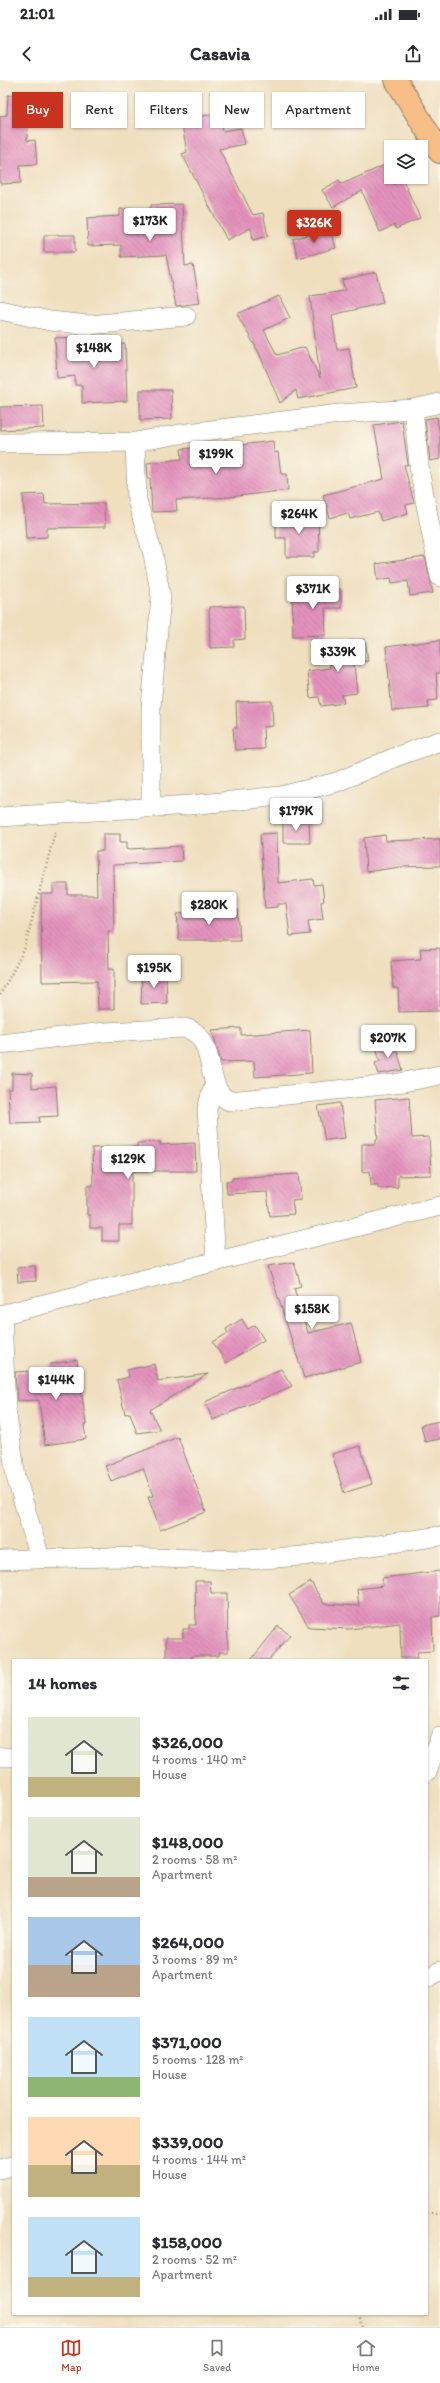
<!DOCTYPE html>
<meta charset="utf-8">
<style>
body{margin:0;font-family:Itim,sans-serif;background:#f2f2f3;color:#2b2b33;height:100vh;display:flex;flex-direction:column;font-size:15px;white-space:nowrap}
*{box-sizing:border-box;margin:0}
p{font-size:13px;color:#7c7c81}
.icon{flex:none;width:22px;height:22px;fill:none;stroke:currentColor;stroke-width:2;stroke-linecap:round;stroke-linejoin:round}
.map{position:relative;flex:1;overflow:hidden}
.sheet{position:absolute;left:12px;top:1579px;width:416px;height:656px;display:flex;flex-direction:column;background:#fff;border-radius:0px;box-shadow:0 1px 3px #0004}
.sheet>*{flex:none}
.banner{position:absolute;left:12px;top:12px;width:416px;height:36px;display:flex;gap:8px}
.controls{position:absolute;left:384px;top:60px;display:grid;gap:8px}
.controls a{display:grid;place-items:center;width:44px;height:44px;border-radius:0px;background:#fff;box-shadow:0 1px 3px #0004;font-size:20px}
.price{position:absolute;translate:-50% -34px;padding:0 9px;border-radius:4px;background:#fff;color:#222;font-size:13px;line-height:26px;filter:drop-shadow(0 1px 2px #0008)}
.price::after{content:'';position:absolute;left:50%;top:24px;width:12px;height:9px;margin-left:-6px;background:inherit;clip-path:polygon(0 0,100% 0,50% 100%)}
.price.active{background:#c8321e;color:#fff}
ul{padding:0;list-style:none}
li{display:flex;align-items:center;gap:12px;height:100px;padding:0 16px}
li span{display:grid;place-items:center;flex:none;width:112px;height:80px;border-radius:0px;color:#555}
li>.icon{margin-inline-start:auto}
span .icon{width:48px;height:48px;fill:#fffc;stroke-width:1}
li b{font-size:17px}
h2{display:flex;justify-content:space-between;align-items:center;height:48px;padding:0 16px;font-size:17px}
.chip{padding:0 14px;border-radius:0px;background:#fff;box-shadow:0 1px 3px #0004;font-size:14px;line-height:36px}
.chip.active{background:#c8321e;color:#fff}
.status{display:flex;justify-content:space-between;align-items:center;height:28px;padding:0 20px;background:#fff;direction:ltr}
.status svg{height:11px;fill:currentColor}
header{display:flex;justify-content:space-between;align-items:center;height:52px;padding:0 16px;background:#fff;font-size:18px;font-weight:800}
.tabs{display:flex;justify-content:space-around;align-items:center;height:56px;border-top:1px solid #e1e1e2;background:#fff;font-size:11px;color:#7c7c81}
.tabs a{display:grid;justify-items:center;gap:2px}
.tabs .active{color:#c8321e}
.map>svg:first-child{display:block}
.building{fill:url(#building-back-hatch)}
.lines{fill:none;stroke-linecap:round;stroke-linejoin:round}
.minor-casing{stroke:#867e6e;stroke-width:20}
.highway-casing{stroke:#867e6e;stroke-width:24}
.path{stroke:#867e6e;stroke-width:2.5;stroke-dasharray:1 3;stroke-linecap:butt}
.minor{stroke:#fff;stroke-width:19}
.highway{stroke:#f6be86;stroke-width:22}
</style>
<div class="status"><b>21:01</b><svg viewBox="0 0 49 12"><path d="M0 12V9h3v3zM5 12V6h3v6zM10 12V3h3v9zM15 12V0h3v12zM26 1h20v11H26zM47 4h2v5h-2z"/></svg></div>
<header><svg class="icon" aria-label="back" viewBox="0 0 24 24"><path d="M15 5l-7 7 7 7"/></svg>Casavia<svg class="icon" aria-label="share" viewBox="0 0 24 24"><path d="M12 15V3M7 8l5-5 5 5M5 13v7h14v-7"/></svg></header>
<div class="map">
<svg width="440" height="2247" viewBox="0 0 440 2247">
<defs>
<pattern id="building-back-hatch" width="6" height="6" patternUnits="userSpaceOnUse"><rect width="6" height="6" fill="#e392bc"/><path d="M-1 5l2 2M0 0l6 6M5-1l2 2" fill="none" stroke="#c27da1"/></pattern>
</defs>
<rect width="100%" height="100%" fill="#fbf7ec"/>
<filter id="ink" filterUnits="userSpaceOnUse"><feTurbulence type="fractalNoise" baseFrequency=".025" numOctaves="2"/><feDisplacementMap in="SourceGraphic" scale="8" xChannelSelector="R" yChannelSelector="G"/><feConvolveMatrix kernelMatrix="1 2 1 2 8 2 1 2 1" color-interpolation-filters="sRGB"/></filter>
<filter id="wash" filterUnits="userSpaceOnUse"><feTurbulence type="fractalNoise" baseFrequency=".012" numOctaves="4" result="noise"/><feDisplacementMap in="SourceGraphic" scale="16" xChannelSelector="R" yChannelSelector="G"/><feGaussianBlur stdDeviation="0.9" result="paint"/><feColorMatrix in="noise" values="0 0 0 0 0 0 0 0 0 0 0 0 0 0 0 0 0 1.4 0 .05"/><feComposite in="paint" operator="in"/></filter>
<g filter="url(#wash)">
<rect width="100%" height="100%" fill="#efdfbf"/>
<g id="blocks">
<path class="building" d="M8 15 30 16 27 61 35 60 37 84 20 85 21 103 0 104V36L7 35Z
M220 33 223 51 241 48 245 64 219 69 253 135 263 133 268 156 253 160 251 148 227 160 182 74 187 72 181 40Z
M385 85 394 104 403 100 420 138 396 149 394 145 380 152 362 111 333 127 322 110 339 100 342 104Z
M182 124 185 186 193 185 200 223 176 226 166 175 121 177V165L88 166 87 138 120 136V129H151V125Z
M331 149 336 168 298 178 293 159Z
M44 155H75V172H44Z
M376 192 383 223 332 235 337 270 349 268 356 308 298 319 296 310 280 323 259 273 237 234 279 216 290 238 264 250 277 275 305 267 320 298 310 216 345 211 342 200Z
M79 257 80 266 125 264 127 321 82 323V305H75V296L57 298 55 258Z
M140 310H171L172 339 140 340Z
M43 326 44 348 0 350V327Z
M437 337 440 356V379L430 381 425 339Z
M402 341 408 385H404L414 423 406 425 408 433 381 441 378 432 350 439 348 433 330 438 323 415 384 399 374 345Z
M273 361 274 373 278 372 281 394H287L288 410 230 417 176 420 177 431 152 432 150 398H148L147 383 182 379 181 369 199 367V370Z
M44 414 45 424 104 423 105 447 47 448V457L26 458 23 415Z
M318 435 319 472H314V477H286V458H276V436Z
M425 477 433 513 410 516 408 501 392 503 391 498 378 500 376 484Z
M292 509H341V528H325L326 555 293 556Z
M244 526 245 559 234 560V567L210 568 209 527Z
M365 559 368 581 354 583 357 613 342 615 344 623 321 626 319 617 310 618 307 591 330 588 326 564Z
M440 560V593H436L438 620 428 621 429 628 392 631 386 567Z
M272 621 273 646 263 647 264 669 235 670 233 648H237L236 622Z
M309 741 310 763H283V742Z
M277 753 278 803 313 799 314 805 322 804 324 821 321 822 323 839 308 841 310 854 290 856 286 824H278V827L265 828 260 754Z
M103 754H120V762H127V768L130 769 181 766 182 781 113 785 114 851H108L109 889H114V929H98L97 901 42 902 41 814H53V804H68V815H97L96 771H103Z
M385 755 386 761 440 759V786L400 787 366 792 364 758Z
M238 830 240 860H179L177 834Z
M440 868V931L399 932 398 908H393L391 881 421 879 420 869Z
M166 894 167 923 141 924 142 895Z
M241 948V955L310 950 312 993 255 997 254 981 221 982 212 950Z
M394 961 403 990 379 994 375 983 380 981 376 966Z
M12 993 32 994V1008L56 1006 58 1036 39 1037 40 1042 10 1043 8 1009H12Z
M409 1017 412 1058 429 1057 431 1095 398 1096V1107L378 1108V1105H371L370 1091 362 1092V1064H376V1059H378L375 1020Z
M340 1023 345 1058 325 1060 318 1026Z
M160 1062V1065L195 1063 196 1091H132V1145H119V1161H102V1148H90V1135H87V1106H93L92 1068 137 1067V1063Z
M299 1094 301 1119 292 1120 294 1134 270 1136 267 1112 227 1114 226 1101H232V1098Z
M294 1182 301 1206 294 1208 308 1253 351 1243 361 1282 304 1298 268 1186Z
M35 1186 36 1201 18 1202 17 1187Z
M242 1239 248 1249 255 1245 264 1260 226 1283 213 1262 228 1253 226 1249Z
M77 1280 86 1344 84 1345 86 1359 45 1365 39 1320 17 1321 15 1292 52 1290 51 1284Z
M154 1284 158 1301 208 1294 150 1330 160 1350 137 1353 130 1333 125 1334 117 1300 129 1297 127 1290Z
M281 1289 292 1306 213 1340 205 1322Z
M440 1341V1359L425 1362 421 1345Z
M178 1357 206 1432 160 1450 148 1417 153 1416 143 1388 111 1401 105 1386Z
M360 1366 372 1404 344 1413 332 1374Z
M440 1491V1536L432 1537 433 1571 417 1572 418 1578H401L400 1543 349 1549 309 1547 289 1515 311 1502 324 1524 359 1526 357 1509 383 1506 382 1498Z
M195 1501H210L211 1513H227L228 1572H219V1576H191V1580H166V1558H183V1549H189V1545H196Z
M278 1546 290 1555 269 1580H251Z"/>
</g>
</g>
<g filter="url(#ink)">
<use href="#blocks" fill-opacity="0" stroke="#867e6e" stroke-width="1"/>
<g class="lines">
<defs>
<path id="minor" d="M0 230 50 241 89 245 186 236
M413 329 420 394 440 497
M135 362 137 421 153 474 161 517 151 627V728
M0 363 135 362 180 354 339 334 413 329 440 323
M0 737 190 725 281 716 337 702 398 676 440 661
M0 964 105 952 185 948C189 949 193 951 196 953 216 971 205 1008 229 1021L394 1004 440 995
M216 1182 207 1029 213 1008 218 1012
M0 1235 440 1126
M2 1235 6 1329 16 1397 40 1478
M0 1480 111 1477 247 1480 303 1476 440 1456
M0 1677H13
M427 1692 440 1657
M427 1898 440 1891
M0 2089 13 2086"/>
<path id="highway" d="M396 0 440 72"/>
</defs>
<use href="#minor" class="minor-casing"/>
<use href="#highway" class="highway-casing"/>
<path class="path" d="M0 915 24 870 55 752
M427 2133H440
M359 2234 362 2247"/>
<use href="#minor" class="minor"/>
<use href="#highway" class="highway"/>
</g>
</g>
</svg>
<div class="controls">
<a><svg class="icon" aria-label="layers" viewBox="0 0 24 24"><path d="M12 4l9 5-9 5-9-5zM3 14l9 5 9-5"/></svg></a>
</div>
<b class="price" style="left:150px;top:162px">$173K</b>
<b class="price active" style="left:314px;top:164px">$326K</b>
<b class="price" style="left:94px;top:289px">$148K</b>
<b class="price" style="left:216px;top:395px">$199K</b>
<b class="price" style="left:299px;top:455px">$264K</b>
<b class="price" style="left:313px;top:530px">$371K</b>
<b class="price" style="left:338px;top:593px">$339K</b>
<b class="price" style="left:296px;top:752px">$179K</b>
<b class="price" style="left:209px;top:846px">$280K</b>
<b class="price" style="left:154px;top:909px">$195K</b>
<b class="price" style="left:388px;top:979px">$207K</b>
<b class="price" style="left:128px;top:1100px">$129K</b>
<b class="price" style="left:312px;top:1250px">$158K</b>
<b class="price" style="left:56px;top:1321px">$144K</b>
<div class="banner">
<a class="chip active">Buy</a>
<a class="chip">Rent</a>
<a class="chip">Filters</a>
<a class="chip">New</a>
<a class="chip">Apartment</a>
</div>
<section class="sheet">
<h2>14 homes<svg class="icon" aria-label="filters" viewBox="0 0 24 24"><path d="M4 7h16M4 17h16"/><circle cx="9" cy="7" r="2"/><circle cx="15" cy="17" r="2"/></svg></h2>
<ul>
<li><span style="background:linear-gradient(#dfe7d0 75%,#c2b280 0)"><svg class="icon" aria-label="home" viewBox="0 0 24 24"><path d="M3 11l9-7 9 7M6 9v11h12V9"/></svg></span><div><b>$326,000</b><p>4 rooms · 140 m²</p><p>House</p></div></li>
<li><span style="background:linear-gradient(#dfe7d0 75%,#b9a48a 0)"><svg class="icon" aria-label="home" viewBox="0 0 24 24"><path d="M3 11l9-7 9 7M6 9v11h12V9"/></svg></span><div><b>$148,000</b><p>2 rooms · 58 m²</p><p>Apartment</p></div></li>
<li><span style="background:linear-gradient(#a9c7e8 60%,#b9a48a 0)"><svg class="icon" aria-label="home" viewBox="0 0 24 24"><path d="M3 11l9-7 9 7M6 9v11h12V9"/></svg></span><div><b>$264,000</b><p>3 rooms · 89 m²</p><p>Apartment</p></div></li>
<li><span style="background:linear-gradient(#bfe0f5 75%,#8fb573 0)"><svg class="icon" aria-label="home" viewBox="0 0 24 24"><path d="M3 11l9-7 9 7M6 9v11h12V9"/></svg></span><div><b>$371,000</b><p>5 rooms · 128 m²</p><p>House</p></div></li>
<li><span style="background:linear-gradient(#ffd9b3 60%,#c2b280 0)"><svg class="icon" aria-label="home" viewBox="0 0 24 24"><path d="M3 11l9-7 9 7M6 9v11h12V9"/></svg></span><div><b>$339,000</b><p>4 rooms · 144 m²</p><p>House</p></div></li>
<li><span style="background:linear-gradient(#bfe0f5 75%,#c2b280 0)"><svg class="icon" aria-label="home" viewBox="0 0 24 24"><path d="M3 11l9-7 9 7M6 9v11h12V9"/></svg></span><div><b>$158,000</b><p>2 rooms · 52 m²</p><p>Apartment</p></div></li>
</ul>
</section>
</div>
<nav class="tabs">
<a class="active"><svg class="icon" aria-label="map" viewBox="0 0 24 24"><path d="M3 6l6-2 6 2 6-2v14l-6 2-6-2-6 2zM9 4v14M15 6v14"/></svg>Map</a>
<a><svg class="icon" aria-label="saved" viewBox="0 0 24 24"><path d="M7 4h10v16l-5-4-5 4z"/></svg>Saved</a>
<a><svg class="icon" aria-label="home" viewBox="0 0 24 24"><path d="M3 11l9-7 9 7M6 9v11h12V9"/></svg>Home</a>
</nav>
